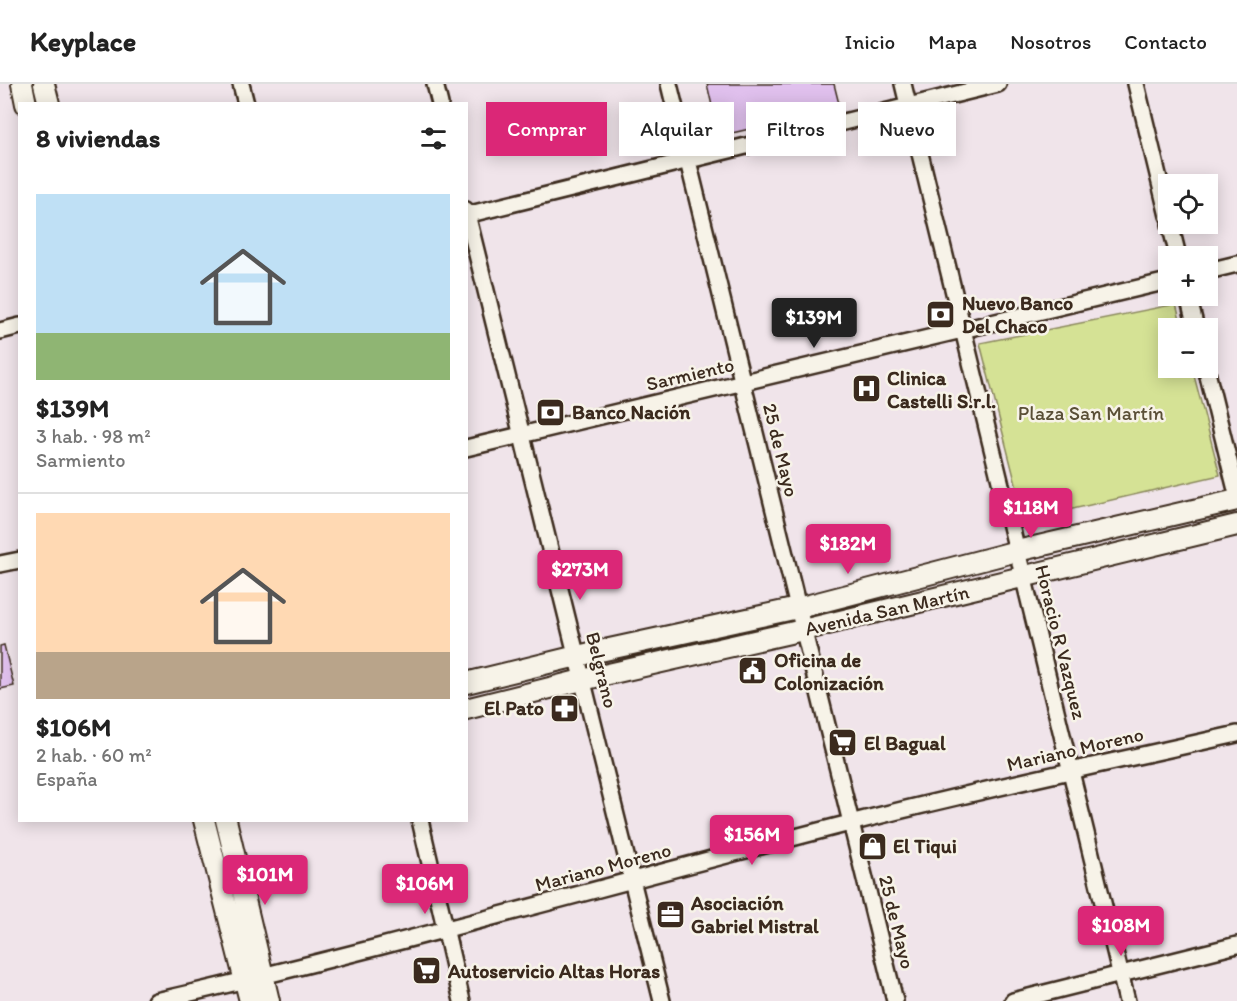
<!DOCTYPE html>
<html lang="es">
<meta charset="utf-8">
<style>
body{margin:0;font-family:Itim,sans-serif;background:#f2f2f2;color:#222;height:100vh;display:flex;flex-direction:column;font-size:22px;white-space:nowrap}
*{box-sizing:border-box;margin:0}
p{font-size:20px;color:#767676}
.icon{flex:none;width:33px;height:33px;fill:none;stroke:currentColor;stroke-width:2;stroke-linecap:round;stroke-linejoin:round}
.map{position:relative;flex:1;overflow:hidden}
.side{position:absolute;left:18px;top:18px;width:450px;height:720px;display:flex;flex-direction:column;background:#fff;border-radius:0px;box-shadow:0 3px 15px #0003}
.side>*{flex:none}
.guide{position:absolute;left:486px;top:18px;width:570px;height:54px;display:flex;gap:12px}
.buttons{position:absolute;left:1158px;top:90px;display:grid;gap:12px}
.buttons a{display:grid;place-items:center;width:60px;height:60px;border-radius:0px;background:#fff;box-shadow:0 3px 15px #0003;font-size:30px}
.price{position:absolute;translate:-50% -51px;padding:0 14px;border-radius:6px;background:#db2777;color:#fff;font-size:20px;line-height:39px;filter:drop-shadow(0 2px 3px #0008)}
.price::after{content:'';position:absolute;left:50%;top:36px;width:18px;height:14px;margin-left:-9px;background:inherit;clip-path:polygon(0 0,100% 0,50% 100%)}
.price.selected{background:#222;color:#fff}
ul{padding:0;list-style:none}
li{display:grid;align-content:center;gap:12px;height:318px;padding:0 18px}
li+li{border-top:2px solid #e0e0e0}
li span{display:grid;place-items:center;height:186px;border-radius:0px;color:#555}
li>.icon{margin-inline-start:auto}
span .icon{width:108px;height:108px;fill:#fffc;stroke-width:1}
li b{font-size:26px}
h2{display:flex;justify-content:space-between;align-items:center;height:72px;padding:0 18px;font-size:26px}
.tag{padding:0 21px;border-radius:0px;background:#fff;box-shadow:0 3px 15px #0003;font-size:21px;line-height:54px}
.tag.selected{background:#db2777;color:#fff}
header{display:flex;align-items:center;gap:36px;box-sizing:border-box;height:84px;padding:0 30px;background:#fff;border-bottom:2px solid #e0e0e0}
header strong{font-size:28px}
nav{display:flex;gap:33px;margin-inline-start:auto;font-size:21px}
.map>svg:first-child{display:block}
.green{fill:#d5e295;stroke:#88865a;stroke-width:1.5}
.building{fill:#e0c0ed;stroke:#3b2a1e;stroke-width:1.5}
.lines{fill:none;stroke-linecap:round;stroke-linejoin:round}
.minor-casing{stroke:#3b2a1e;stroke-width:20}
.major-casing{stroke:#3b2a1e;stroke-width:24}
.minor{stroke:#f7f3e8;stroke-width:15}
.major{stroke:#f7f3e8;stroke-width:20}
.labels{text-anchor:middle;stroke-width:5;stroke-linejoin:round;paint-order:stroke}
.poi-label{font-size:20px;font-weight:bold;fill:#3b2a1e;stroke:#f7f3e8;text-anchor:start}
.street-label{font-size:20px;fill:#3b2a1e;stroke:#f7f3e8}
.park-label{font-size:20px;fill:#5a4f36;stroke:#f7f3e8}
</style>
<header>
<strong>Keyplace</strong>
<nav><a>Inicio</a><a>Mapa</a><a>Nosotros</a><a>Contacto</a></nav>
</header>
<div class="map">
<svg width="1237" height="917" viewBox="0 0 1237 917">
<rect width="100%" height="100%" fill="#f0e4ea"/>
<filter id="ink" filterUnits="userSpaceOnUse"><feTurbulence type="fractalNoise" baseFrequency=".0167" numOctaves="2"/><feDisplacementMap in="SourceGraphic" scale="12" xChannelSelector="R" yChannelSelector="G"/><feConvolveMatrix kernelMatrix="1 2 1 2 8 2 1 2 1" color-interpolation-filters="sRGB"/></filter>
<g filter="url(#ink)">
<path class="green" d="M1176 220 1182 244H1168V284H1192L1220 391 1025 436 980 259Z"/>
<path class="building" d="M707 0H834L840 24 719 52Z
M4 561 14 602 0 605V562Z"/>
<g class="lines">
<defs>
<path id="minor" d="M241 0 246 20
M435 0 440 20
M669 0 895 917
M903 0 1127 917
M1136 0 1168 132
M466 126 662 917
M466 131 998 0
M1170 140 1178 172
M1208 187 1237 180
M1188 212 1196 244
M0 247 20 242
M1206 284 1237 410
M466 364 1168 197
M0 480 20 476
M420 736 462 917
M156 917C389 864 618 798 850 739 978 706 1108 679 1237 650
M1013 917 1237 861"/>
<path id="major" d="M22 0 26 20
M44 0 49 20
M466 599 577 572 798 524 1017 467 1237 416
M466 625 582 596 803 546 1237 441
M204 736 250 917
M226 736 269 917"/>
</defs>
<use href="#minor" class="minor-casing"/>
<use href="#major" class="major-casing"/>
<use href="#minor" class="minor"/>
<use href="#major" class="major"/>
</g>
</g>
<defs>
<symbol id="bank-square" viewBox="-11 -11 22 22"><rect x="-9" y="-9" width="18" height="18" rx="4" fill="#3b2a1e" stroke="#f7f3e8"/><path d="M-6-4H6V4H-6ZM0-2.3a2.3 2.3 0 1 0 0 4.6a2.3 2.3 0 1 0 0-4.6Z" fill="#fff"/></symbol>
<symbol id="hospital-square" viewBox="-11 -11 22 22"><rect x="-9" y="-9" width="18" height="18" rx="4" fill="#3b2a1e" stroke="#f7f3e8"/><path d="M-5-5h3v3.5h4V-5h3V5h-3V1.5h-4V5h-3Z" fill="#fff"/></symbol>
<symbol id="civic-square" viewBox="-11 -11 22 22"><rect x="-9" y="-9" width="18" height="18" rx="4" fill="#3b2a1e" stroke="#f7f3e8"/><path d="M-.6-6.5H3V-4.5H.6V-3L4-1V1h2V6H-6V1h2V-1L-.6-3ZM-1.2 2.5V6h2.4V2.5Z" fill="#fff"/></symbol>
<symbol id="pharmacy-square" viewBox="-11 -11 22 22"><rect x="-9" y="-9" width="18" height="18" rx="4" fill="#3b2a1e" stroke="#f7f3e8"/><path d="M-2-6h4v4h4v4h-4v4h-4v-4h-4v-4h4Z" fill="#fff"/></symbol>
<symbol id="supermarket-square" viewBox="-11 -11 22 22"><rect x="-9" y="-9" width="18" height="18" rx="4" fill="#3b2a1e" stroke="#f7f3e8"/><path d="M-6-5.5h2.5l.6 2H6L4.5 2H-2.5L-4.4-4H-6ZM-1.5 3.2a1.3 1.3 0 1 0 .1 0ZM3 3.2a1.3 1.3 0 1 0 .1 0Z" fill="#fff"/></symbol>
<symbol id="shop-square" viewBox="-11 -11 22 22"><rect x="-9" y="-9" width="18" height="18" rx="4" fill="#3b2a1e" stroke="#f7f3e8"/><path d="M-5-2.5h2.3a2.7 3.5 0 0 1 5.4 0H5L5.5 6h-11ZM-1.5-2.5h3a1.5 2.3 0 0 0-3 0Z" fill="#fff"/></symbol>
<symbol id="office-square" viewBox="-11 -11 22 22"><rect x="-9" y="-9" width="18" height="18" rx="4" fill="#3b2a1e" stroke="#f7f3e8"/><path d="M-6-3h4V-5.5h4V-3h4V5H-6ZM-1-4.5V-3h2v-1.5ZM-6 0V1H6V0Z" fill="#fff"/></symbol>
</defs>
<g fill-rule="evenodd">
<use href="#bank-square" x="924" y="214" width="33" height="33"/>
<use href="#hospital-square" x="850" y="288" width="33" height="33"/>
<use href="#bank-square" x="534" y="312" width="33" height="33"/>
<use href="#civic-square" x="736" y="570" width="33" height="33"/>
<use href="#pharmacy-square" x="548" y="608" width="33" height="33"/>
<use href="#supermarket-square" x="826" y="642" width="33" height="33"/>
<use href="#shop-square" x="856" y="746" width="33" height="33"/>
<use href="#office-square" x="654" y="814" width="33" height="33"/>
<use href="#supermarket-square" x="410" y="870" width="33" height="33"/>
</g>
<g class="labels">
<g class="poi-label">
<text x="962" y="226">Nuevo Banco<tspan x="962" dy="23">Del Chaco</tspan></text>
<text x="887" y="301">Clinica<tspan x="887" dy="23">Castelli S.r.l.</tspan></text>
<text x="572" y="335">Banco Nación</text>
<text x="774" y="583">Oficina de<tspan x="774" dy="23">Colonización</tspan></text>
<text x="544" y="631" text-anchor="end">El Pato</text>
<text x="864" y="666">El Bagual</text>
<text x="893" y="769">El Tiqui</text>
<text x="691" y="826">Asociación<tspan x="691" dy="23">Gabriel Mistral</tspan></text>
<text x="448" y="894">Autoservicio Altas Horas</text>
</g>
<g class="street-label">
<text transform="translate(690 290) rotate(-13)" y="7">Sarmiento</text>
<text transform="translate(781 366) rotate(76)" y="7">25 de Mayo</text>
<text transform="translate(887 526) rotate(-13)" y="7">Avenida San Martín</text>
<text transform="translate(1061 558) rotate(76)" y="7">Horacio R Vazquez</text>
<text transform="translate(602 586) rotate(76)" y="7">Belgrano</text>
<text transform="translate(1075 665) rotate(-13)" y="7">Mariano Moreno</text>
<text transform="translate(603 783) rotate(-15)" y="7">Mariano Moreno</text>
<text transform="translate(897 838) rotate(76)" y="7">25 de Mayo</text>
</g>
<g class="park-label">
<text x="1091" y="336">Plaza San Martín</text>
</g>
</g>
</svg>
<div class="buttons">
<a><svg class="icon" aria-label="locate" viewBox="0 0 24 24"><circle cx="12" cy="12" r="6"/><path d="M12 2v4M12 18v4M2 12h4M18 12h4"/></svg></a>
<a>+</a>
<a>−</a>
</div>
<b class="price selected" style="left:814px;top:265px">$139M</b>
<b class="price" style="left:1031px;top:455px">$118M</b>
<b class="price" style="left:848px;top:491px">$182M</b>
<b class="price" style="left:580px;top:517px">$273M</b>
<b class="price" style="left:752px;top:782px">$156M</b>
<b class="price" style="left:265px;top:822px">$101M</b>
<b class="price" style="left:425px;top:831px">$106M</b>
<b class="price" style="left:1121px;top:873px">$108M</b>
<div class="guide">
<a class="tag selected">Comprar</a>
<a class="tag">Alquilar</a>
<a class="tag">Filtros</a>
<a class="tag">Nuevo</a>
</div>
<section class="side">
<h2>8 viviendas<svg class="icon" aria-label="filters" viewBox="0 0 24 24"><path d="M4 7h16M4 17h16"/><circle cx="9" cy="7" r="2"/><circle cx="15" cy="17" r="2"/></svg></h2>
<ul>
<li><span style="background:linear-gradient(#bfe0f5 75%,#8fb573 0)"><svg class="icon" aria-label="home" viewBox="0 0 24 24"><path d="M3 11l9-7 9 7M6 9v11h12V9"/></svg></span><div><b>$139M</b><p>3 hab. · 98 m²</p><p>Sarmiento</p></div></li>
<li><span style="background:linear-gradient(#ffd9b3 75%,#b9a48a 0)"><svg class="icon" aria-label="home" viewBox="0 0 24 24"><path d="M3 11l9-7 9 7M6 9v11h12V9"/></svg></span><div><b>$106M</b><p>2 hab. · 60 m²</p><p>España</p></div></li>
</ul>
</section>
</div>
